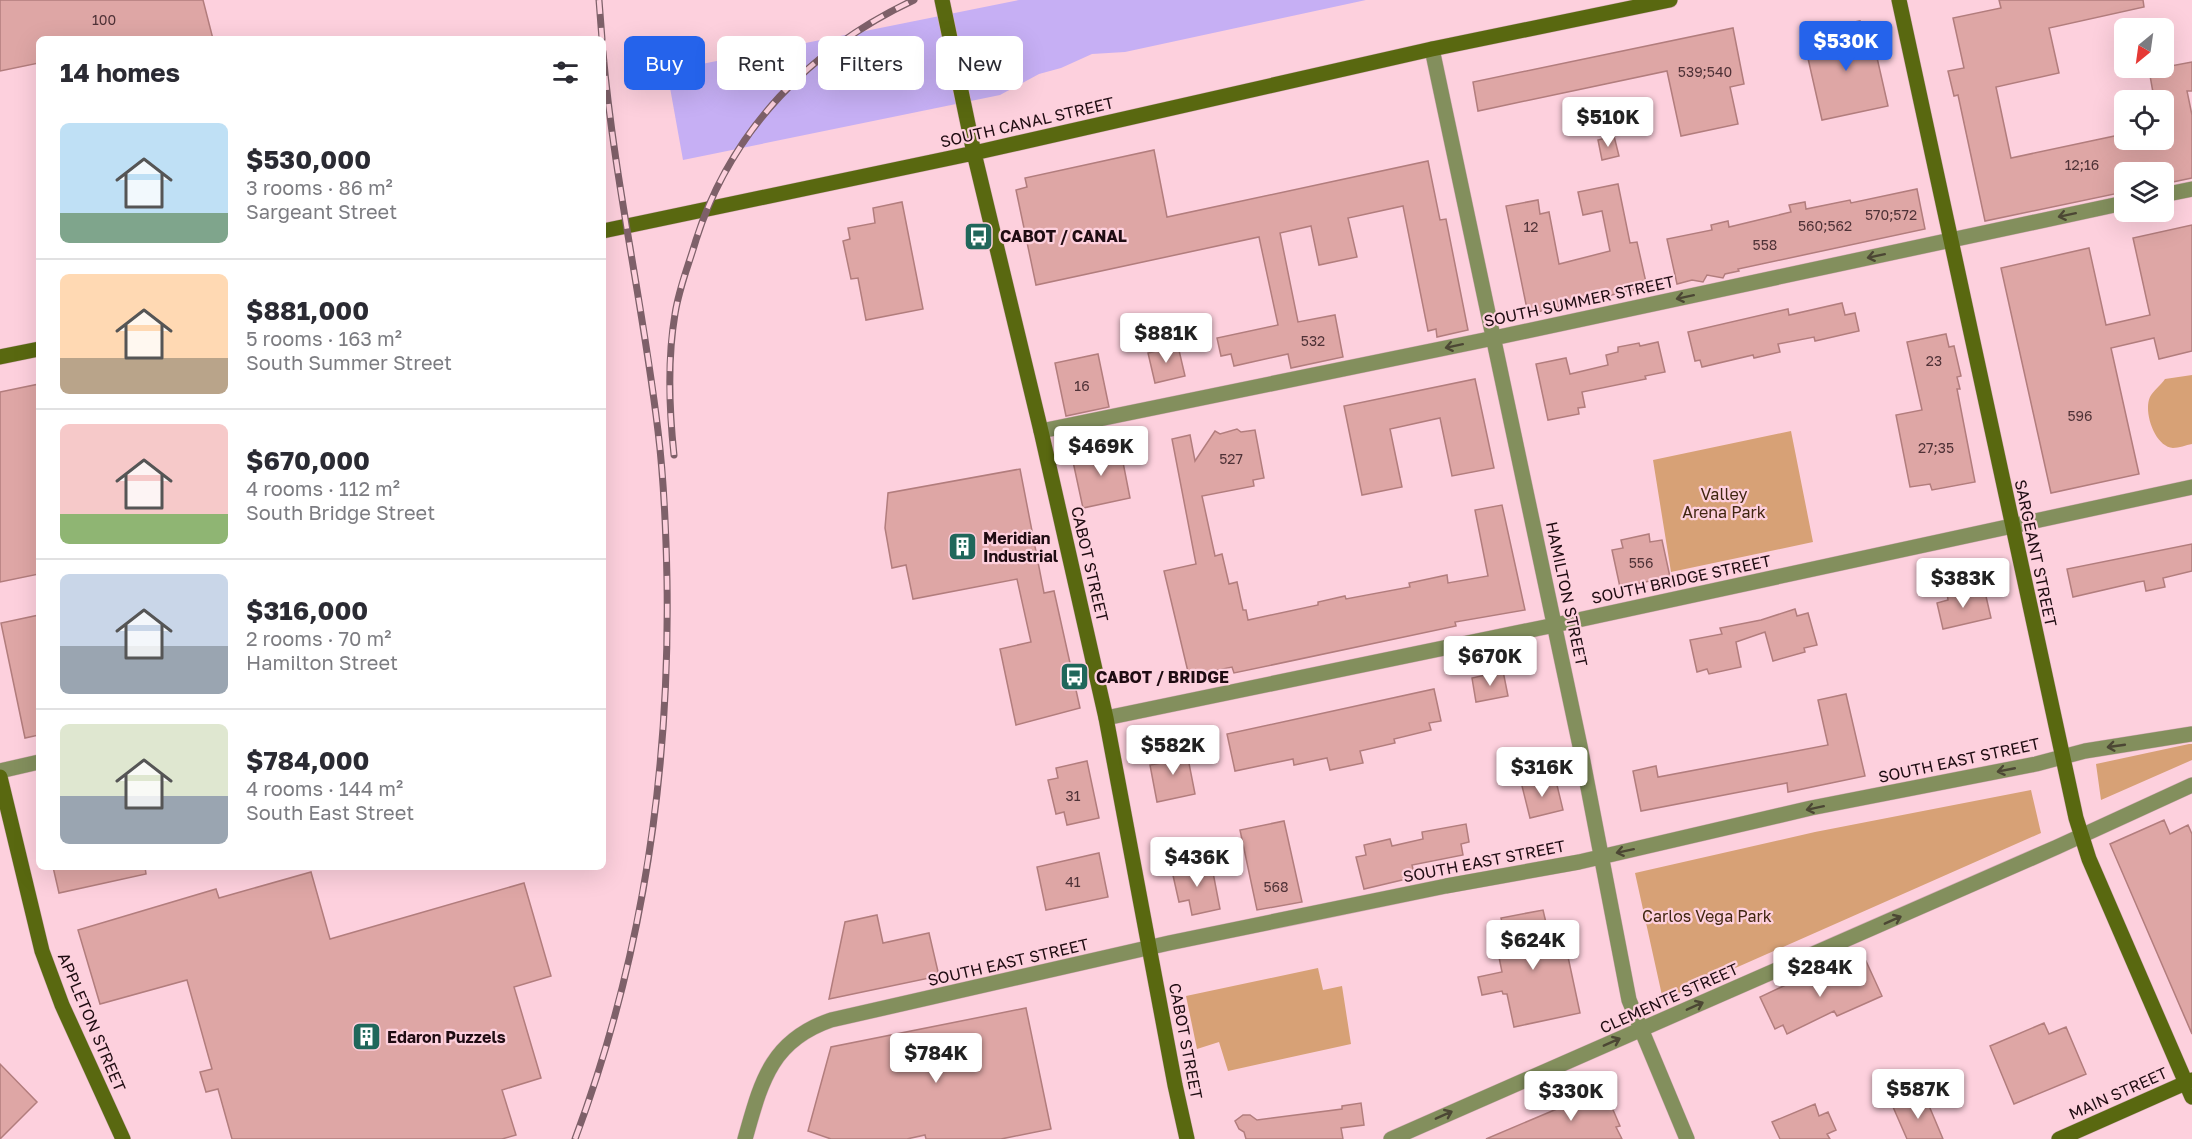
<!DOCTYPE html>
<meta charset="utf-8">
<style>
body{margin:0;font-family:"Golos Text",sans-serif;background:#f2f2f3;color:#2b2b33;height:100vh;display:flex;flex-direction:column;font-size:22px;white-space:nowrap}
*{box-sizing:border-box;margin:0}
p{font-size:20px;color:#7c7c81}
.icon{flex:none;width:33px;height:33px;fill:none;stroke:currentColor;stroke-width:2;stroke-linecap:round;stroke-linejoin:round}
.map{position:relative;flex:1;overflow:hidden}
.panel{position:absolute;left:36px;top:36px;width:570px;height:834px;display:flex;flex-direction:column;background:#fff;border-radius:9px;box-shadow:0 6px 24px #0002}
.panel>*{flex:none}
.guide{position:absolute;left:624px;top:36px;width:570px;height:54px;display:flex;gap:12px}
.needle{width:39px;rotate:209deg}
.tools{position:absolute;left:2114px;top:18px;display:grid;gap:12px}
.tools a{display:grid;place-items:center;width:60px;height:60px;border-radius:9px;background:#fff;box-shadow:0 6px 24px #0002;font-size:30px}
.price{position:absolute;translate:-50% -51px;padding:0 14px;border-radius:6px;background:#fff;color:#222;font-size:20px;line-height:39px;filter:drop-shadow(0 2px 3px #0008)}
.price::after{content:'';position:absolute;left:50%;top:36px;width:18px;height:14px;margin-left:-9px;background:inherit;clip-path:polygon(0 0,100% 0,50% 100%)}
.price.on{background:#2563eb;color:#fff}
ul{padding:0;list-style:none}
li{display:flex;align-items:center;gap:18px;height:150px;padding:0 24px}
li+li{border-top:2px solid #e1e1e2}
li span{display:grid;place-items:center;flex:none;width:168px;height:120px;border-radius:9px;color:#555}
li>.icon{margin-inline-start:auto}
span .icon{width:72px;height:72px;fill:#fffc;stroke-width:1}
li b{font-size:26px}
h2{display:flex;justify-content:space-between;align-items:center;height:72px;padding:0 24px;font-size:26px}
.chip{padding:0 21px;border-radius:9px;background:#fff;box-shadow:0 6px 24px #0002;font-size:21px;line-height:54px}
.chip.on{background:#2563eb;color:#fff}
.map>svg:first-child{display:block}
.green{fill:#d7a176}
.water{fill:#c6aff4}
.building{fill:#dea6a5;stroke:#b27d7d;stroke-width:1.5}
.lines{fill:none;stroke-linecap:round;stroke-linejoin:round}
.street-casing{stroke:#d5adb8;stroke-width:16}
.secondary-casing{stroke:#d5adb8;stroke-width:16}
.street{stroke:#838f5d;stroke-width:15}
.secondary{stroke:#596810;stroke-width:15}
.rail-casing{stroke:#7e6069;stroke-width:7}
.rail{stroke:#fdd0dd;stroke-width:4.5;stroke-dasharray:14;stroke-linecap:butt}
.oneway{stroke:#4c4734}
.labels{text-anchor:middle;stroke-width:4.5;stroke-linejoin:round;paint-order:stroke}
.number-label{font-size:14px;fill:#4f3237}
.street-label{font-size:16px;fill:#1f0c12;stroke:#fdd0dd}
.poi-label{font-size:16px;font-weight:bold;fill:#1f0c12;stroke:#fdd0dd;text-anchor:start}
.park-label{font-size:16px;fill:#402610;stroke:#fdd0dd}
</style>
<div class="map">
<svg width="2192" height="1139" viewBox="0 0 2192 1139">
<rect width="100%" height="100%" fill="#fdd0dd"/>
<path class="green" d="M2192 375V444C2186 445 2179 448 2173 448 2155 447 2143 412 2150 397 2153 391 2161 385 2165 379Z
M1791 431 1813 542 1671 572 1653 460Z
M2189 744H2192V760L2101 800 2096 764Z
M2031 790 2041 833 1663 1000 1635 873 1815 832Z
M1318 968 1323 990 1342 986 1351 1044 1228 1071 1219 1042 1197 1049 1186 996Z"/>
<path class="water" d="M1019 0H1366L1125 52 1092 54 1061 68 1039 74 1000 95 683 160 667 71Z"/>
<path class="building" d="M0 0H203L213 39H39V63L0 71Z
M1999 0H2143L2144 7 2049 28 2059 73 1996 87 2011 158 2124 134V140H2163V96L2154 98 2149 70 2192 62V91H2187L2192 115V178L2163 184V172H2124V192L1985 221 1958 95 1954 96 1948 71 1964 68 1953 18 2001 8Z
M1860 21 1865 42 1873 40 1888 106 1822 120 1807 54 1815 52 1811 31Z
M1733 28 1744 84 1730 87 1738 124 1681 136 1667 71 1478 111 1473 82Z
M1614 136 1619 156 1602 160 1598 140Z
M1154 150 1167 217 1428 161 1440 220 1446 219 1468 330 1437 337 1436 329 1428 331 1403 206 1348 218 1357 257 1319 265 1311 226 1280 233 1298 322 1335 315 1343 357 1291 368 1288 354 1234 366 1231 354 1221 356 1217 338 1278 325 1259 237 1036 285 1016 190 1027 187 1025 178Z
M1618 184 1630 243 1637 242 1647 287 1528 314 1506 206 1538 200 1540 214 1549 212 1559 264 1610 251 1602 211 1583 215 1578 192Z
M1917 189 1925 229 1738 269 1739 271 1725 274 1723 278 1707 275 1703 282 1692 280 1677 284 1667 239 1712 230 1711 225 1728 221 1729 227 1791 212 1789 205 1805 202 1806 209 1850 200 1851 203Z
M902 202 923 309 866 320 858 278 851 279 843 241 850 239 848 228 875 223 873 208Z
M2192 225V351L2159 359 2154 338 2111 348 2139 474 2051 493 2001 268 2089 248 2106 325 2150 315 2133 238Z
M1842 303 1845 315 1855 313 1859 331 1815 341 1814 337 1778 344 1780 352 1754 358 1753 355 1702 367 1700 360 1695 361 1688 332 1788 309 1789 315Z
M1946 334 1949 347 1954 346 1961 376 1957 377 1960 389H1957L1975 482 1932 490 1930 484 1910 487 1896 415 1922 410 1907 342Z
M1658 342 1665 372 1645 376 1646 379 1582 392 1585 407 1578 408 1579 414 1548 420 1536 364 1566 358 1570 374 1608 365 1606 355 1618 352V347L1639 343 1640 346Z
M1178 346 1185 376 1155 383 1148 353Z
M1098 354 1109 407 1066 416 1055 363Z
M1475 379 1494 468 1452 476 1440 418 1390 429 1402 487 1362 495 1344 406Z
M39 384V574L0 582V392Z
M1237 429 1241 432 1255 430 1264 478 1253 480 1254 486 1202 496 1215 556 1222 554 1229 584 1237 582 1243 610H1246L1248 620 1318 605V602L1345 596 1346 599 1410 587 1409 583 1447 575 1448 583 1488 576 1475 510 1502 505 1525 610 1455 622 1456 626 1234 673 1232 667 1189 676 1164 571 1196 564 1172 439 1190 435 1195 461 1215 431 1220 434Z
M1120 447 1130 498 1083 508 1072 457Z
M1020 469 1044 593 1054 591 1080 708 1016 725 1000 649 1031 642 1017 579 913 599 906 565 892 568 885 528 888 493Z
M1649 534 1650 542 1662 540 1670 577 1620 587 1612 550 1623 548 1621 540Z
M2192 544V571L2163 578 2165 587 2146 591 2144 581 2138 582 2073 597 2067 569Z
M1969 588 1970 595 1985 592 1991 618 1943 629 1937 603 1948 600 1947 593Z
M1795 609 1797 616 1808 613 1817 645 1804 648 1805 652 1773 661 1765 632 1736 642 1741 667 1709 674 1707 669 1697 672 1690 640 1722 634 1720 628 1761 620Z
M39 615V735L25 738 1 623Z
M1503 671 1508 696 1476 702 1472 678Z
M1434 689 1441 721 1429 723 1431 730 1394 739 1395 743 1360 751 1363 763 1330 770 1327 758 1294 765 1293 759 1235 771 1227 734Z
M1846 694 1865 776 1788 792 1787 783 1641 811 1633 771 1656 766 1658 777 1828 745 1818 700Z
M1186 748 1195 794 1157 802 1150 765 1162 763 1160 753Z
M1087 761 1099 818 1067 825 1064 812 1056 814 1048 780 1058 778 1056 768Z
M1538 778 1540 785 1556 781 1563 810 1530 818 1521 782Z
M2164 820 2170 834 2188 825 2192 834V1034L2110 844Z
M1284 821 1302 902 1257 910 1240 830Z
M1466 824 1469 842 1461 844 1463 855 1412 865 1415 877 1364 889 1356 857 1366 855 1364 845 1390 839 1392 846 1423 839 1422 832Z
M1099 853 1108 897 1046 910 1037 867Z
M1211 862 1220 909 1192 915 1189 900 1179 902 1172 871Z
M53 867H145L146 874 59 893Z
M311 872 330 939 524 883 551 976 514 987 541 1078 502 1090 516 1135 502 1139H232L218 1089 206 1092 200 1072 212 1069 187 980 100 1004 78 930 216 889 219 898Z
M1543 910 1547 927 1561 924 1580 1013 1514 1027 1507 994H1503L1502 991 1482 995 1478 977 1502 972 1495 937 1505 935 1501 918Z
M877 915 883 943 929 933 939 976 829 999 845 922Z
M1866 961 1882 996 1837 1016 1834 1011 1787 1034 1783 1025 1775 1029 1760 997 1809 974 1814 985Z
M1026 1008 1051 1129 1001 1139H926L925 1135 907 1139H831L808 1131 831 1047Z
M2044 1023 2049 1034 2066 1027 2086 1074 2014 1104 1990 1046Z
M0 1064 37 1102 0 1139Z
M1604 1089 1620 1126 1616 1127 1622 1139H1486Z
M1922 1094 1925 1102 1927 1101 1943 1139H1907L1893 1107Z
M1361 1103 1364 1125 1341 1128 1343 1139H1246L1244 1132 1239 1129 1235 1121 1243 1115H1250L1257 1120 1342 1109V1106Z
M1815 1104 1819 1116 1828 1112 1836 1130 1827 1134 1830 1139H1780L1772 1122Z"/>
<g class="lines">
<defs>
<path id="street" d="M1432 49 1580 746 1629 1000 1687 1139
M2163 195 2192 189
M1041 431 1494 338 2124 203
M1106 718 1555 625 2192 487
M0 771 39 762
M745 1139C761 1083 770 1041 831 1020L1169 943 1446 886 1579 862 1811 808 2036 764 2085 751 2192 734
M1391 1139 2057 847 2192 785"/>
<path id="secondary" d="M942 0 974 153 1041 431 1106 718 1175 1085 1187 1139
M1899 0 2076 818 2089 859 2192 1097
M603 231 974 153 1432 49 1670 0
M0 357 39 349
M0 777 42 951 62 1005 123 1139
M2059 1139 2192 1080"/>
</defs>
<use href="#street" class="street-casing"/>
<use href="#secondary" class="secondary-casing"/>
<use href="#street" class="street"/>
<use href="#secondary" class="secondary"/>
<defs>
<path id="rail" d="M599 0 602 39
M674 455C669 408 667 361 675 314 679 288 689 264 696 240 731 130 811 48 914 0
M575 1139C642 961 670 770 667 580 666 530 664 480 658 431 643 304 614 179 603 52"/>
</defs>
<use href="#rail" class="rail-casing"/>
<use href="#rail" class="rail"/>
</g>
<defs><path id="oneway-shaft" d="M-6 0H5M1.5-3L5.5 0L1.5 3" fill="none" stroke-width="1.6" stroke-linecap="round" stroke-linejoin="round" transform="scale(1.5)"/></defs>
<g class="oneway">
<use href="#oneway-shaft" transform="translate(2067 215) rotate(168)"/>
<use href="#oneway-shaft" transform="translate(1876 256) rotate(168)"/>
<use href="#oneway-shaft" transform="translate(1685 297) rotate(168)"/>
<use href="#oneway-shaft" transform="translate(1454 346) rotate(168)"/>
<use href="#oneway-shaft" transform="translate(2116 746) rotate(172)"/>
<use href="#oneway-shaft" transform="translate(2006 770) rotate(169)"/>
<use href="#oneway-shaft" transform="translate(1815 808) rotate(168)"/>
<use href="#oneway-shaft" transform="translate(1625 851) rotate(168)"/>
<use href="#oneway-shaft" transform="translate(1893 920) rotate(-24)"/>
<use href="#oneway-shaft" transform="translate(1695 1006) rotate(-24)"/>
<use href="#oneway-shaft" transform="translate(1612 1042) rotate(-24)"/>
<use href="#oneway-shaft" transform="translate(1444 1115) rotate(-24)"/>
</g>
<defs>
<symbol id="bus-square" viewBox="-11 -11 22 22"><rect x="-9" y="-9" width="18" height="18" rx="4" fill="#20675b" stroke="#fdd0dd"/><path d="M-5-6H5V4H4V6H2V4H-2V6H-4V4H-5ZM-3.5-4V0h7V-4ZM-3.5 1.2v1.5H-2V1.2ZM2 1.2v1.5H3.5V1.2Z" fill="#fff"/></symbol>
<symbol id="building-square" viewBox="-11 -11 22 22"><rect x="-9" y="-9" width="18" height="18" rx="4" fill="#20675b" stroke="#fdd0dd"/><path d="M-4-6H4V6H1V3H-1V6H-4ZM-2.5-4.3h1.7v1.8h-1.7ZM.8-4.3h1.7v1.8H.8ZM-2.5-1h1.7V.8h-1.7ZM.8-1h1.7V.8H.8Z" fill="#fff"/></symbol>
</defs>
<g fill-rule="evenodd">
<use href="#bus-square" x="962" y="220" width="33" height="33"/>
<use href="#building-square" x="946" y="530" width="33" height="33"/>
<use href="#bus-square" x="1058" y="660" width="33" height="33"/>
<use href="#building-square" x="350" y="1020" width="33" height="33"/>
</g>
<g class="labels">
<g class="number-label">
<text x="104" y="25">100</text>
<text x="1705" y="77">539;540</text>
<text x="2082" y="170">12;16</text>
<text x="1891" y="220">570;572</text>
<text x="1825" y="231">560;562</text>
<text x="1531" y="232">12</text>
<text x="1765" y="250">558</text>
<text x="1313" y="346">532</text>
<text x="1934" y="366">23</text>
<text x="1082" y="391">16</text>
<text x="2080" y="421">596</text>
<text x="1936" y="453">27;35</text>
<text x="1231" y="464">527</text>
<text x="1641" y="568">556</text>
<text x="1073" y="801">31</text>
<text x="1073" y="887">41</text>
<text x="1276" y="892">568</text>
</g>
<g class="street-label">
<text transform="translate(1027 122) rotate(-13)" y="6">SOUTH CANAL STREET</text>
<text transform="translate(1579 301) rotate(-12)" y="6">SOUTH SUMMER STREET</text>
<text transform="translate(2036 553) rotate(78)" y="6">SARGEANT STREET</text>
<text transform="translate(1090 564) rotate(77)" y="6">CABOT STREET</text>
<text transform="translate(1681 579) rotate(-12)" y="6">SOUTH BRIDGE STREET</text>
<text transform="translate(1567 594) rotate(78)" y="6">HAMILTON STREET</text>
<text transform="translate(1959 760) rotate(-12)" y="6">SOUTH EAST STREET</text>
<text transform="translate(1484 861) rotate(-11)" y="6">SOUTH EAST STREET</text>
<text transform="translate(1008 962) rotate(-13)" y="6">SOUTH EAST STREET</text>
<text transform="translate(1669 998) rotate(-24)" y="6">CLEMENTE STREET</text>
<text transform="translate(92 1022) rotate(67)" y="6">APPLETON STREET</text>
<text transform="translate(1186 1041) rotate(79)" y="6">CABOT STREET</text>
<text transform="translate(2118 1093) rotate(-24)" y="6">MAIN STREET</text>
</g>
<g class="poi-label">
<text x="1000" y="242">CABOT / CANAL</text>
<text x="983" y="544">Meridian<tspan x="983" dy="18">Industrial</tspan></text>
<text x="1096" y="683">CABOT / BRIDGE</text>
<text x="387" y="1043">Edaron Puzzels</text>
</g>
<g class="park-label">
<text x="1724" y="500">Valley<tspan x="1724" dy="18">Arena Park</tspan></text>
<text x="1707" y="922">Carlos Vega Park</text>
</g>
</g>
</svg>
<div class="tools">
<a><svg class="needle" viewBox="-14 -14 28 28"><path d="M0-13l5 13h-10z" fill="#e53935"/><path d="M0 13l5-13h-10z" fill="#7c7c81"/></svg></a>
<a><svg class="icon" aria-label="locate" viewBox="0 0 24 24"><circle cx="12" cy="12" r="6"/><path d="M12 2v4M12 18v4M2 12h4M18 12h4"/></svg></a>
<a><svg class="icon" aria-label="layers" viewBox="0 0 24 24"><path d="M12 4l9 5-9 5-9-5zM3 14l9 5 9-5"/></svg></a>
</div>
<b class="price on" style="left:1846px;top:72px">$530K</b>
<b class="price" style="left:1608px;top:148px">$510K</b>
<b class="price" style="left:1166px;top:364px">$881K</b>
<b class="price" style="left:1101px;top:477px">$469K</b>
<b class="price" style="left:1963px;top:609px">$383K</b>
<b class="price" style="left:1490px;top:687px">$670K</b>
<b class="price" style="left:1173px;top:776px">$582K</b>
<b class="price" style="left:1542px;top:798px">$316K</b>
<b class="price" style="left:1197px;top:888px">$436K</b>
<b class="price" style="left:1533px;top:971px">$624K</b>
<b class="price" style="left:1820px;top:998px">$284K</b>
<b class="price" style="left:936px;top:1084px">$784K</b>
<b class="price" style="left:1918px;top:1120px">$587K</b>
<b class="price" style="left:1571px;top:1122px">$330K</b>
<div class="guide">
<a class="chip on">Buy</a>
<a class="chip">Rent</a>
<a class="chip">Filters</a>
<a class="chip">New</a>
</div>
<section class="panel">
<h2>14 homes<svg class="icon" aria-label="filters" viewBox="0 0 24 24"><path d="M4 7h16M4 17h16"/><circle cx="9" cy="7" r="2"/><circle cx="15" cy="17" r="2"/></svg></h2>
<ul>
<li><span style="background:linear-gradient(#bfe0f5 75%,#7fa58c 0)"><svg class="icon" aria-label="home" viewBox="0 0 24 24"><path d="M3 11l9-7 9 7M6 9v11h12V9"/></svg></span><div><b>$530,000</b><p>3 rooms · 86 m²</p><p>Sargeant Street</p></div></li>
<li><span style="background:linear-gradient(#ffd9b3 70%,#b9a48a 0)"><svg class="icon" aria-label="home" viewBox="0 0 24 24"><path d="M3 11l9-7 9 7M6 9v11h12V9"/></svg></span><div><b>$881,000</b><p>5 rooms · 163 m²</p><p>South Summer Street</p></div></li>
<li><span style="background:linear-gradient(#f6c9c9 75%,#8fb573 0)"><svg class="icon" aria-label="home" viewBox="0 0 24 24"><path d="M3 11l9-7 9 7M6 9v11h12V9"/></svg></span><div><b>$670,000</b><p>4 rooms · 112 m²</p><p>South Bridge Street</p></div></li>
<li><span style="background:linear-gradient(#c9d6e8 60%,#9aa5b1 0)"><svg class="icon" aria-label="home" viewBox="0 0 24 24"><path d="M3 11l9-7 9 7M6 9v11h12V9"/></svg></span><div><b>$316,000</b><p>2 rooms · 70 m²</p><p>Hamilton Street</p></div></li>
<li><span style="background:linear-gradient(#dfe7d0 60%,#9aa5b1 0)"><svg class="icon" aria-label="home" viewBox="0 0 24 24"><path d="M3 11l9-7 9 7M6 9v11h12V9"/></svg></span><div><b>$784,000</b><p>4 rooms · 144 m²</p><p>South East Street</p></div></li>
</ul>
</section>
</div>
